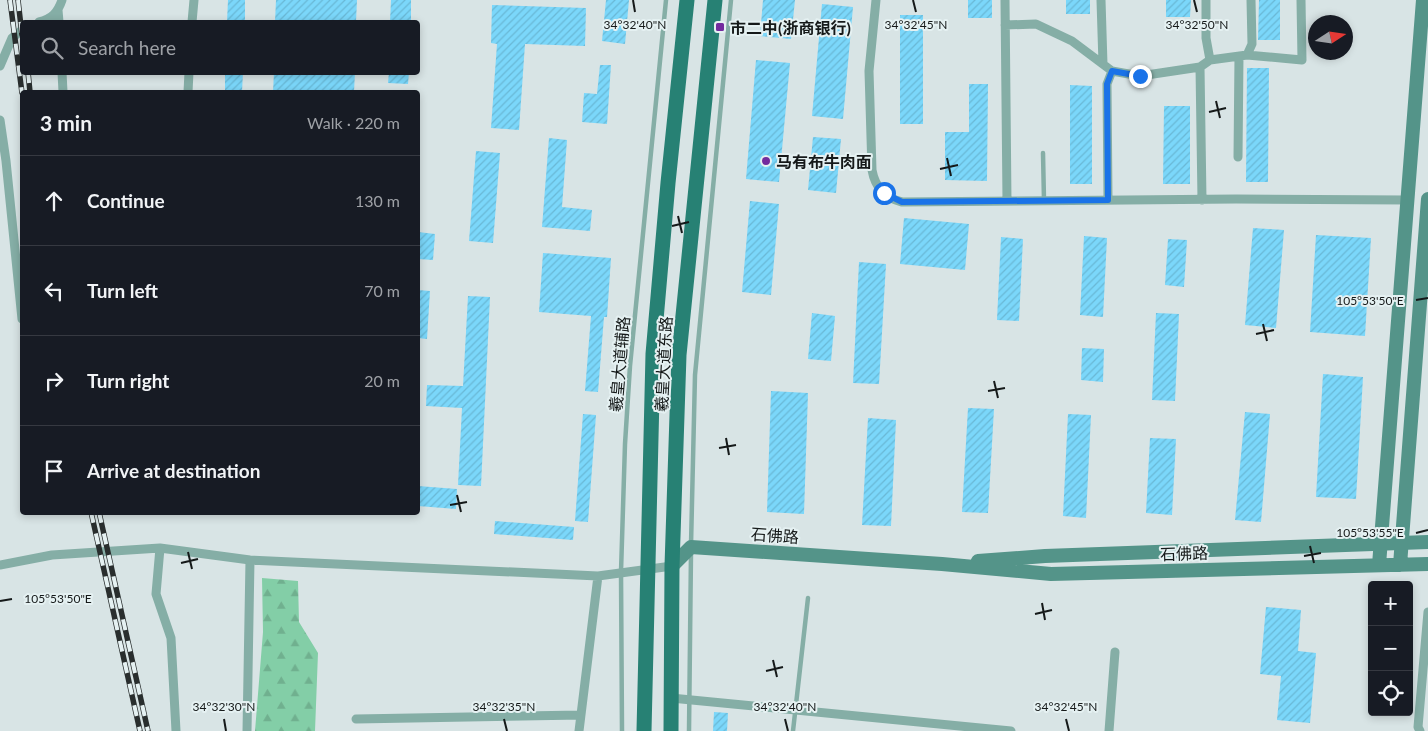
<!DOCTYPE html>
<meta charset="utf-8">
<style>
body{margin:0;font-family:Lato,"Noto Sans SC",sans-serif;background:#242831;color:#f1f3f6}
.controls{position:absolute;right:15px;bottom:15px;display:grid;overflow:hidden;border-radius:5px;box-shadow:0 2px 8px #0003}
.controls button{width:45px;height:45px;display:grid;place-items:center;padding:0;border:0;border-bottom:1px solid #363941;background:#171b24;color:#f1f3f6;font:25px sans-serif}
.compass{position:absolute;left:1308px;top:15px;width:45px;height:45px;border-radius:50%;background:#171b24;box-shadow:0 2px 8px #0003;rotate:78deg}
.stop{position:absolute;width:15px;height:15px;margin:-11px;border:4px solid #1a73e8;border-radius:50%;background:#fff}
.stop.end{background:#1a73e8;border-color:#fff;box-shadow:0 1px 5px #0008}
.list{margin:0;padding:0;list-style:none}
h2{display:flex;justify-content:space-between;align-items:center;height:65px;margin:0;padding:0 20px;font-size:21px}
h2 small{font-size:16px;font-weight:400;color:#9ea1a6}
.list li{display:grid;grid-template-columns:32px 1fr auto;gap:15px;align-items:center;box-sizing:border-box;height:90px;padding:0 20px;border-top:1px solid #363941}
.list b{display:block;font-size:19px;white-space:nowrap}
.list em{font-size:16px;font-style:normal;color:#9ea1a6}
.icon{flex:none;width:28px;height:28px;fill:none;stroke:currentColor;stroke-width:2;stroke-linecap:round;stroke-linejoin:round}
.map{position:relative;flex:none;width:1428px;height:731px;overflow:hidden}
.search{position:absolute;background:#171b24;box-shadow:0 2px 8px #0003;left:20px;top:20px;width:400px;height:55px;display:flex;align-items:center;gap:12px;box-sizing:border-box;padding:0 18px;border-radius:5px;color:#9ea1a6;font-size:19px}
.panel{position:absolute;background:#171b24;box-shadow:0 2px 8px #0003;left:20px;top:90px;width:400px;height:425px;border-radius:5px}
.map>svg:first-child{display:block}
.forest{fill:url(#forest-firs)}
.building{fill:url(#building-hatch)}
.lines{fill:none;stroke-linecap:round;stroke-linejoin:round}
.lane{stroke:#85aea6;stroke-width:4.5}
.street{stroke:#85aea6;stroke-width:9}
.secondary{stroke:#549489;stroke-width:14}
.primary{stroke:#278174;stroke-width:15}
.rail-casing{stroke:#292e2e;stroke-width:5.5}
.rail{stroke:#e5f1f2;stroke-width:4;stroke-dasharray:11;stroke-linecap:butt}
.route{stroke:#1a73e8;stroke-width:6}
.ticks{fill:none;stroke:#151919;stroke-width:2}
.poi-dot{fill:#732b9e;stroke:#e5f1f2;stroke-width:2}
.labels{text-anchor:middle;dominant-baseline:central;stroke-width:4;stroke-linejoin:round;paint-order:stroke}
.poi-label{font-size:16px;font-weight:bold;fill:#151919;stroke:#e5f1f2;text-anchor:start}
.street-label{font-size:16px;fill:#151919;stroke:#e5f1f2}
.ticks-label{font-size:12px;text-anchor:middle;fill:#151919;stroke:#e5f1f2;stroke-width:4;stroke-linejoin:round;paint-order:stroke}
</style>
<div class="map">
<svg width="1428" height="731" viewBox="0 0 1428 731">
<defs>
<pattern id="forest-firs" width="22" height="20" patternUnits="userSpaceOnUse" patternTransform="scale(1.25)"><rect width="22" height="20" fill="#83cea7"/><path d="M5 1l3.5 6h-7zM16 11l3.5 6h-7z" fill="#70b08f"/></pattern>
<pattern id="building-hatch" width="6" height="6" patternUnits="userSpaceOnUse" patternTransform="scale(1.25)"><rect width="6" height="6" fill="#7bd7fa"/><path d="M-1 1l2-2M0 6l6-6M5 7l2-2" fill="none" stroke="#69b8d6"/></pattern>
</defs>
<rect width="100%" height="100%" fill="#d8e4e5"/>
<path class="forest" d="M262,578L298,581L299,622L318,653L315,731H255L263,632Z"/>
<path class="building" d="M228,0H245V22H227Z
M276,0H357L356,22H275Z
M391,0H411V22H390Z
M606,0H629L625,44L602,41Z
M763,0H795L791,39L760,36Z
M968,0H992V18H968Z
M1066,0H1090V14H1066Z
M1166,0H1191L1190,17H1166Z
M1259,0H1280V40H1258Z
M822,4L853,7L843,119L812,116Z
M492,5L586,8L585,46L525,44L519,130L491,128L497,44L491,43Z
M900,15H923V124H900Z
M756,60L790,63L779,182L746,179Z
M600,65H611L607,124L582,122L584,93L597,94Z
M1247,68H1269L1268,182H1246Z
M225,72H243L242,92H225Z
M274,72H355L354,92H273Z
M389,72H409L408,84L388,83Z
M969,84H988L987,181L945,180V132H969Z
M1070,85L1092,86V184H1070Z
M1164,106H1190V184H1163Z
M813,137L841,139L836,193L808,190Z
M549,138L567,140L562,207L592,210L590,231L542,227Z
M476,151L500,153L493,243L469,241Z
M750,201L779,204L771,295L742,292Z
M904,218L969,224L965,270L900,264Z
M1253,228L1284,230L1276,328L1245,325Z
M418,232L435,234L433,260L418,259Z
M1316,235L1371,238L1365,336L1310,332Z
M1084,236L1107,238L1103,317L1080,315Z
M1001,237L1023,239L1019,321L997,320Z
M1168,239L1187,240L1184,287L1165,285Z
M543,253L611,258L607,317H604L598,392L585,391L591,316L539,312Z
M859,262L886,264L879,384L853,383Z
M418,290L430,291L427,339L418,338Z
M468,296L490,297L481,486L458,485L462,408L426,406L427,385L463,386Z
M812,313L835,316L831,361L808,359Z
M1156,313L1179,314L1175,401L1152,400Z
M1082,348L1104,349L1103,382L1081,380Z
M1323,374L1363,377L1356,499L1316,497Z
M771,391L808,393L804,514L767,512Z
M968,408L994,409L988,513L962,512Z
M1245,412L1270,414L1261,522L1235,520Z
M583,414L596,415L588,522L575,521Z
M1068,414L1091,415L1086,518L1063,516Z
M868,418L896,420L891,526L862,525Z
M1150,438L1176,439L1172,515L1146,513Z
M418,486L457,489L456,509L418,506Z
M495,521L574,527L573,540L494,534Z
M1266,607L1301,610L1298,651L1316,653L1310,723L1277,720L1281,676L1260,674Z
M714,712L728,713L727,731H713Z"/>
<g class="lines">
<path class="lane" d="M1043,153L1044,201
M691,545L695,375L731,0
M622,731L621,572L625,444L630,366L666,0
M689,731L691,552
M793,731L808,598"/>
<path class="street" d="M876,0L869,71L872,170C875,187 885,198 902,202L1236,199L1407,200
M1005,0L1007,201
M1101,0L1103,64
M1206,0V38L1210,60
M58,10L59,22
M39,22C52,19 58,12 62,0
M192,22L194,0
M1005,25L1036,24L1072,41L1112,71L1140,76L1200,67L1210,60L1247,55L1302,60L1301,0
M1247,55L1252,44L1251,0
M0,66L12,38L22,30
M1200,67L1202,200
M62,72L63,92
M188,92L189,72
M0,120L6,161L22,319
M1238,157L1239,56
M1108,200L1107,84L1112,71
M160,548L156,594L171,638L176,731
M0,565L52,555L160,548L250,560L598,576
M671,698L1011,731
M356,719L581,715
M247,731L250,560
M579,731L598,576L672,566
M1109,731L1115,652
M1420,731L1418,727L1428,612"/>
<path class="secondary" d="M978,561L1045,556L1428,542
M1379,565L1423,0
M1400,565L1428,199
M672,566L691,547L942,564L1051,574L1428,564"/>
<path class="primary" d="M644,731L653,354L668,183L687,0
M671,731L672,566L679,355L715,0"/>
<g class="rail-casing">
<path id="rail" d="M10,0L22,93
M18,0L22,35
M28,72L30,92
M91,512L140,731
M99,512L148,731"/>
</g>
<use href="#rail" class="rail"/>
</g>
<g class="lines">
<path class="route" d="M884,193L902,202L1108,200L1107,84L1112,71L1140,76"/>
</g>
<path class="ticks" d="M633,0L635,12M913,0L916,12M1194,0L1197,12M1216,101L1220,118M1209,112L1226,108M947,158L951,176M940,169L958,165M678,216L682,233M672,226L689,222M1416,300L1428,298M1263,324L1267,341M1256,334L1274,330M994,381L998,398M988,391L1005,388M726,438L729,455M719,448L736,445M457,495L461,512M450,505L467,502M1416,533L1428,530M1310,546L1314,563M188,552L192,569M1304,556L1321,553M181,563L198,559M0,601L12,599M1042,603L1045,620M1035,614L1052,610M773,660L777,677M766,671L783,667M224,719L226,731M504,719L507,731M785,719L788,731M1066,719L1069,731"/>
<g class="poi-dot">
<rect x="715" y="22" width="10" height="10" rx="2.5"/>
<circle cx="766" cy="161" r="5"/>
</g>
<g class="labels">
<g class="poi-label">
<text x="730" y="27">市二中(浙商银行)</text>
<text x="776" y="161">马有布牛肉面</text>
</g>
<g class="street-label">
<text transform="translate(619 364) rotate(-85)">羲皇大道辅路</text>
<text transform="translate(663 364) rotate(-87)">羲皇大道东路</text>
<text transform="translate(775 535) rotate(4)">石佛路</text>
<text transform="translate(1184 553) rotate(-2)">石佛路</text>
</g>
</g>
<g class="ticks-label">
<text x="635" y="29">34°32'40"N</text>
<text x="916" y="29">34°32'45"N</text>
<text x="1197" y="29">34°32'50"N</text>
<text x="1370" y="305">105°53'50"E</text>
<text x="1370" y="537">105°53'55"E</text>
<text x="58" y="603">105°53'50"E</text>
<text x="224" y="711">34°32'30"N</text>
<text x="504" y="711">34°32'35"N</text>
<text x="785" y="711">34°32'40"N</text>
<text x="1066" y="711">34°32'45"N</text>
</g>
</svg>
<div class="controls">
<button>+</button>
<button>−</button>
<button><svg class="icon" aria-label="locate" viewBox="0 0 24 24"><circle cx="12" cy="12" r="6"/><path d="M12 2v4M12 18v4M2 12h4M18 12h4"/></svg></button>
</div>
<svg class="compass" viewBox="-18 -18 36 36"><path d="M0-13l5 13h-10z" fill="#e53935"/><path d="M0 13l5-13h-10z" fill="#9ea1a6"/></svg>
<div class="stop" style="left:884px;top:193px"></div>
<div class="stop end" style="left:1140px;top:76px"></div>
<div class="search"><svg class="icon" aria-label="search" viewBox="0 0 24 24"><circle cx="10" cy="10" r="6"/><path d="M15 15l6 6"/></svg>Search here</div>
<section class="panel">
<h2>3 min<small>Walk · 220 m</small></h2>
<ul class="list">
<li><svg class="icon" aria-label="ahead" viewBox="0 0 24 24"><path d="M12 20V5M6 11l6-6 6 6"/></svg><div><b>Continue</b></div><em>130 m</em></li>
<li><svg class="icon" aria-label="left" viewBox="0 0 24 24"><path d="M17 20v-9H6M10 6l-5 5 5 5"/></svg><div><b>Turn left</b></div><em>70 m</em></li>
<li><svg class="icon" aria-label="right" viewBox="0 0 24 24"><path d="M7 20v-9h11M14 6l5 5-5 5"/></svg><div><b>Turn right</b></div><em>20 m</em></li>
<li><svg class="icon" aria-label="arrive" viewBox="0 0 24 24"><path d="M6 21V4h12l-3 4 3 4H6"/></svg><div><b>Arrive at destination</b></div></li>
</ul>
</section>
</div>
